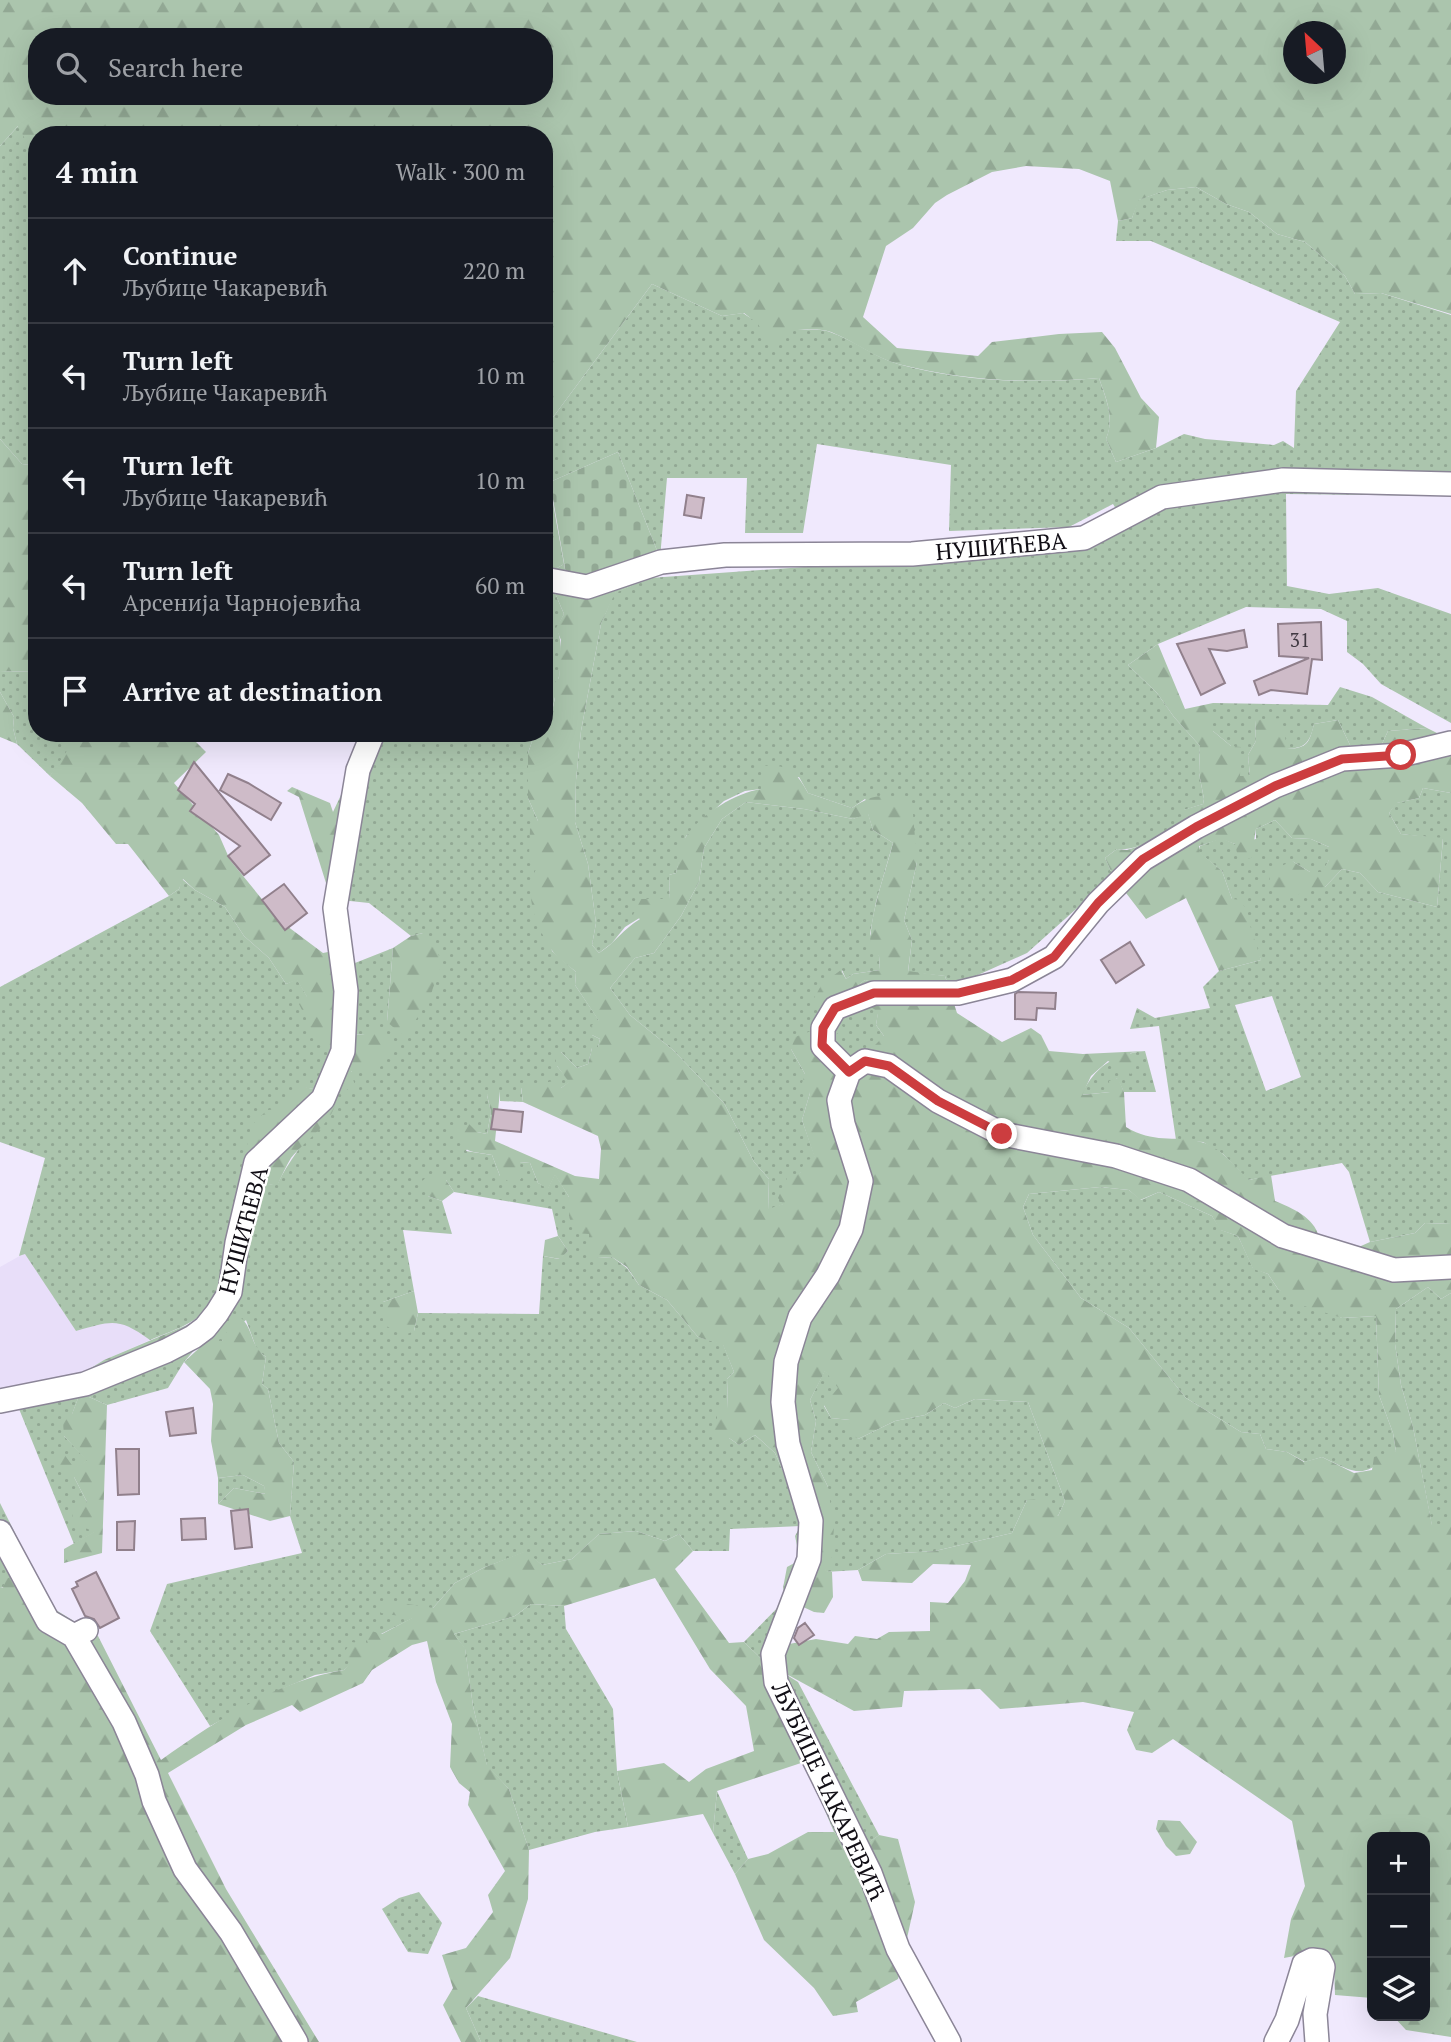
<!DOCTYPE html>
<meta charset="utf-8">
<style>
body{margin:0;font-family:"PT Serif",serif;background:#242831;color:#f1f3f6}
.controls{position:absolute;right:21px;bottom:21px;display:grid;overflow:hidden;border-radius:14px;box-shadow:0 7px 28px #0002}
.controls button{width:63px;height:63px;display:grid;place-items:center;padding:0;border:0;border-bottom:2px solid #363941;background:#171b24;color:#f1f3f6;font:35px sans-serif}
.compass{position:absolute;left:1283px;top:21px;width:63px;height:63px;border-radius:50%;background:#171b24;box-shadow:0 7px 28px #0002;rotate:334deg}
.stop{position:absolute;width:21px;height:21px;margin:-16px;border:5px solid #cc3d3f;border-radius:50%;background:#fff}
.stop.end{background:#cc3d3f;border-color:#fff;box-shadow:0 2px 7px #0008}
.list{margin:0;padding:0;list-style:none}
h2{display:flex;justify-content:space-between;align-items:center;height:91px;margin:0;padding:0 28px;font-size:30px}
h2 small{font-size:23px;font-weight:400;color:#9ea1a6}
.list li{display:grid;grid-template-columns:46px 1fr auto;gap:21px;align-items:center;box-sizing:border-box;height:105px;padding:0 28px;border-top:2px solid #363941}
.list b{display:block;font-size:26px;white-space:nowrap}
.list p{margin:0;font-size:23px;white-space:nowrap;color:#9ea1a6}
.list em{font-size:23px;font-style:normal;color:#9ea1a6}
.icon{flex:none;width:38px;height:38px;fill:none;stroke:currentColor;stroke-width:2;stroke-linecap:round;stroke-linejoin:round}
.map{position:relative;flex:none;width:1451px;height:2042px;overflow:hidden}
.search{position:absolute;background:#171b24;box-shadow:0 7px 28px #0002;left:28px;top:28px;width:525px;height:77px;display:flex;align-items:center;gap:18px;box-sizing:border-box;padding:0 24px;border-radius:28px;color:#9ea1a6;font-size:26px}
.panel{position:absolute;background:#171b24;box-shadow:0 7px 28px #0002;left:28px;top:126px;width:525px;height:616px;border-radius:28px}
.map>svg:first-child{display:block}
.built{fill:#e8def9}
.grass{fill:url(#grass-dots);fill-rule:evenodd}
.forest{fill:url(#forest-firs);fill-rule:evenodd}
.cemetery{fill:url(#cemetery-stones)}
.building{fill:#cebbc8;stroke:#91808c;stroke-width:2}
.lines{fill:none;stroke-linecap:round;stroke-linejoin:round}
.minor-casing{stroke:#8b8597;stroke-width:26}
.minor{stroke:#fff;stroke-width:23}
.route{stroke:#cc3d3f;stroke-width:9}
.labels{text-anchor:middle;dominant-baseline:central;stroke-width:5;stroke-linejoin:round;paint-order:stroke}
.number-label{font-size:19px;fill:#403942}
.street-label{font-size:23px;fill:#110e15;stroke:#fff}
</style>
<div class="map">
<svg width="1451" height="2042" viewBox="0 0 1451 2042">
<defs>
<pattern id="grass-dots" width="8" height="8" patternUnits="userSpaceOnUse" patternTransform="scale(1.75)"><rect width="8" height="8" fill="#abc5ad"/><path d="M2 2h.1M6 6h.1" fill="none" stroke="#92a894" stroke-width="1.8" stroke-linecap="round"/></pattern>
<pattern id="forest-firs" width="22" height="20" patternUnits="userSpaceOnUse" patternTransform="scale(1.75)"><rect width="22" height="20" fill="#abc5ad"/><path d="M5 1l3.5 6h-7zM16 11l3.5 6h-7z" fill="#92a894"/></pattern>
<pattern id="cemetery-stones" width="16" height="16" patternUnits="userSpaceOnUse" patternTransform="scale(1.75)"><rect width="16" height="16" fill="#abc5ad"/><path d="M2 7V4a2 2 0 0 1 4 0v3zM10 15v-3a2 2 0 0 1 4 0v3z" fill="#92a894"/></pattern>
</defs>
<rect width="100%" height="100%" fill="#f0e9fd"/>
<path class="built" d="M25,1253L76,1331L111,1321L131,1326L150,1340L104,1360L73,1379L0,1407V1267Z"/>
<path class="grass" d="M19,125L37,162V466L22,464L0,439V146Z
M1196,187L1226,204L1249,212L1277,234L1305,242L1345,276L1355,294L1381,293L1451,315V496L1286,494L1287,586L1329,594L1378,588L1451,614V723L1381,684L1363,664L1347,652V621L1321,609L1246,607L1158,644L1128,665L1157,693L1174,717L1200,746L1199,773L1204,799L1203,804L1184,810L1189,821C1167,833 1142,851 1117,849L1105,858L1113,876L1027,953L949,988L945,976L908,972L912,940L904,920L917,862L865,799L852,808L808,793L799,777L761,789L745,791L724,801L686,836L676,873L669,875L670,899L625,927L612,943L599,953L592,945L596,923L588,864L575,822L576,780L581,731L601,624L614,593L650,578L1097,546L1099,540L1125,524L1113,504L1069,527L949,531L951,465L817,444L803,533H745L747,478H667L660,558L618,452L550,482L547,447L551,420L652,284L722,316L743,313C761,326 781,329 804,330C812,330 822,329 830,332C854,340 874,357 898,364C964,382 1032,384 1099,378C1106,399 1115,418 1106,439L1116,462L1156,448L1184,434L1205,439L1274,445L1283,441L1294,448L1296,391L1340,322L1151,241H1116L1118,221L1132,218L1138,200L1167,190Z
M564,564L566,574L576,593H555L564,614L557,628C566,653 558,682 553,707H544V568L552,571Z
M0,671L37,672V733H72L74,735L71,748L50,776L17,744L13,728L14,717L0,692Z
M1340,687L1372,697L1427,728L1388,731L1381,746L1351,747L1338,720L1314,724C1310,742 1306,748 1287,749L1255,720L1256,741L1248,755L1250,776H1239L1231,746L1213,731V703L1328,705Z
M370,733H535L528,753V798L538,821L536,869L552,951L576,972L575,985L600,1022L592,1035L600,1039L598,1048H592L588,1064L577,1068L561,1052L557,1066L570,1082L561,1088H521L523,1102L500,1101V1091L487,1095L491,1112L487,1134L477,1132L466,1151L492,1155L500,1176L519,1162L530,1163L538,1183L548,1188L555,1174L569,1197V1216L589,1233L598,1258L612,1257L627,1268L639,1285L667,1300L698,1337L723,1344L734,1372L727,1379L729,1438L739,1445L755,1435L775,1453L804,1520L801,1526L730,1529L729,1551H693L679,1534L665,1541L636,1531L599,1534L572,1559L542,1565L525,1552L483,1568L455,1583L433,1608L381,1634L344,1670L315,1675L279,1690L210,1726L150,1631L167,1584L302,1553L290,1516L294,1462L279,1443L268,1389L262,1384L266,1357L257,1350L246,1320L222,1341L196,1348L184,1362L168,1388L107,1405L80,1393L64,1436L88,1461L74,1469V1477L87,1502L95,1532L74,1544L17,1404L198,1324L220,1300L239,1207L268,1185L278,1183C298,1143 333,1111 352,1070C357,1058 360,1046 365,1034L353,1035L338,1031L355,963L393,948L387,1022L423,933L411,936L369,903L331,899L333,812ZM446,1180L454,1192L552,1209L558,1236L568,1251L559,1259L543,1256L539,1314L418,1313L414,1331L383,1302L414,1291L403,1230L452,1234L442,1201L428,1196Z
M1423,788L1451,793V1224L1425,1223L1415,1233L1370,1242L1349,1172L1342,1163L1248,1180L1223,1154L1203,1142L1176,1140L1159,1026L1130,1029L1137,1008L1155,1018L1210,1008L1203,987L1219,971L1261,960L1232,899L1222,871L1198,852L1200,846L1221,838L1235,844L1256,839V829L1275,820L1292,838L1311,839L1329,847V860L1323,872H1310L1292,861L1325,887L1342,869L1360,873L1378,892L1437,907L1443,839L1401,834L1389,813L1396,803L1419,798ZM1272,996L1301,1077L1266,1091L1235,1005Z
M746,802L804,809L853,819L868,813L873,830L893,843L876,902L870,934L879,956L880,970L853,974L846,979L842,970L832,1004L865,980L883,985L876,1025L884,1036L887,1059L840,1057L791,1049L805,1074L810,1093L802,1120L816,1160L800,1173L784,1204L768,1210L769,1179L754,1162L724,1103L673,1050L630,1015L610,988L635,958L654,953L681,916L699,882L704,848L722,819Z
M182,879L195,890L225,907L244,936L269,958L286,984L297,979L338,1051L321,1084L313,1089L301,1087L244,1158L217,1292C207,1321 176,1329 150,1340C118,1317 112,1321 76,1331L25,1254L19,1256L45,1158L0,1142V987L169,896L179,889Z
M1145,1051L1156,1092H1124L1117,1078L1110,1092L1081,1095C1096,1066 1112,1055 1145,1051Z
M1100,1187L1129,1190L1141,1200L1159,1192L1212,1216L1221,1230L1238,1236L1253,1268L1268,1274L1278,1289L1342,1318L1376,1316L1379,1395L1393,1433L1396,1451C1361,1478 1361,1476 1322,1457L1305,1462L1287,1452L1266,1449L1260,1434L1241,1432L1186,1398L1129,1328L1081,1298L1033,1235L1023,1207L1029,1194Z
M1428,1287L1441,1299L1451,1293V1526H1432L1413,1427L1401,1385L1395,1344L1396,1309Z
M825,1370L839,1388L824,1406L831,1418L850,1420L858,1439L895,1421L925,1415L944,1403L955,1408L975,1399L1028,1402L1065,1501L1058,1516L1027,1500L1012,1533L935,1551L886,1554L858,1570L825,1572L828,1487L811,1452L816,1421L810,1400Z
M243,1475L264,1486L266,1494L234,1488L218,1504V1478Z
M0,1503L34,1571L30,1583L0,1588Z
M786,1599L779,1670L798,1682L879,1835L854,1854L834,1832L804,1762L768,1665L744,1642Z
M531,1604L564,1606L566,1629L613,1709L617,1771L628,1827L595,1832L529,1850L509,1789L487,1766L473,1706L465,1649L454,1634L515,1616Z
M717,1791L748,1859L735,1874L713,1833Z
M419,1892L442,1923L428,1954L408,1952L382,1909L399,1898Z
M478,1996L637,2042H481L466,2008Z"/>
<path class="forest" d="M0,0H1451V314L1381,293L1355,294L1345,276L1305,242L1277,234L1249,212L1226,204L1196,187L1167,190L1139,200L1132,218L1118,221L1110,181L1079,169L1026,166L992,172L947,195L935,203L913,228L886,246L863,317L897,348L978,356L992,342L1059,334L1102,332L1115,348L1141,398L1159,417L1156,448L1116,462L1106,439C1115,417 1106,399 1099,378C1031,384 965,381 898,364C873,357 854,341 831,332C820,328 805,330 793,330L772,350L758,324L744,313L722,316L652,284L551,420C543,469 556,516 564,564L552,571L544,568V135H37V162L18,126L0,146ZM1294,32H1336V74H1294ZM37,37H544V96H37Z
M0,439L22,464L37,466V672L0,671Z
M650,578L615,593L601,624L581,731L576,780L575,822L588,864L596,923L592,945L599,953C615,943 623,929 640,919L633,915L641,899H670L669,875L676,873C679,862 680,845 687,835C702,814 735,793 761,789L762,766C787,763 797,772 808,793L852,808C875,792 886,794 912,802L917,862L904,920L912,940L908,971L945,976L957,1013L1002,1042L1031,1028L1041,1035L1049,1051L1083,1054L1145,1051L1130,1053L1137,1064L1131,1074L1108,1061L1091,1076L1082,1095L1110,1092L1109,1081L1118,1078L1124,1092L1126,1127C1154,1144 1172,1135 1201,1142C1220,1146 1235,1167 1249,1180L1271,1175L1275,1201C1292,1208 1314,1217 1319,1237L1352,1250L1370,1242L1415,1233L1425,1223L1451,1224V1293L1441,1299L1428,1287L1396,1309L1395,1344L1401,1385L1413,1427L1432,1525L1451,1526V2037L1406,2030L1393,2016H1425V1837H1372V1998L1335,1995L1334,1965L1315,1952L1284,1958L1291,1919L1305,1886L1292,1821L1173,1739L1152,1753L1136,1750L1127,1730L1134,1712L1083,1702L1000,1709L980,1689L904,1691L902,1707L854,1711L779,1670L789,1644L816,1639L848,1644L855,1636L877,1639L889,1632L930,1631V1602L948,1603L965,1581L971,1565L933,1564L912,1583L862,1581L858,1570L886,1554L935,1551L1012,1533L1027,1500L1041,1499L1058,1516L1065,1501L1028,1402L975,1399L955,1408L944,1403L925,1415L895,1421L858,1439L847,1431L850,1420L831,1418L824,1405L838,1388L825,1371L810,1400L816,1421L811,1452L828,1487L834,1528L831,1560L825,1571L832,1572L833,1597L824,1613L814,1612L786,1599L783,1588L787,1567L800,1560L795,1536L804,1520L775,1453L755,1435L739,1445L729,1438L720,1445L713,1433L717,1423V1408H728L727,1379L734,1372L723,1345L698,1337L667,1300L639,1285L627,1267L612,1257L598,1258L589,1250V1234L574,1233L569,1216V1197L555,1175L548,1189L538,1183L530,1163L520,1162L521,1179L511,1183L500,1176L492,1155C471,1151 461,1154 455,1130L469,1124L477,1132L487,1134L491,1112L487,1095L491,1091H500L495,1141L575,1176L599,1179L601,1149L598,1136L523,1102L521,1087L554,1081L561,1088L569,1082L557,1066L554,1053L561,1052L577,1068L588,1064L592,1048L598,1047L600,1039L592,1035L591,1026L599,1021L575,985L576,972C568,965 557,958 551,949C536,926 523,894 536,869L529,859L530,829L538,821L528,798V753L535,733H544V707H553L555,698L551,687L559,678L561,640L556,628L564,614L555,593H576ZM746,802L804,809L853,819L868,814L873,830L893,843C884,878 870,912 870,949L879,956L880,970L853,974L846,979L841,970L822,984L809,1007L820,1011L829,1038L844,1030L833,1004L865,980L882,985L867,1004L878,1012L876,1025L884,1036L874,1046L887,1059L848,1053L840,1057L811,1031L795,1037L791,1049L805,1074L801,1086L810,1093L802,1120L815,1159L805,1160L800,1173L788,1176L778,1198L783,1204L768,1209L769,1179L754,1162L724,1103L673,1050L630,1015L610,988L635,958L654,953L681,916L699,882L704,848L722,819ZM1100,1187L1129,1190L1140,1200L1159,1192L1212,1216L1220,1230L1238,1236L1253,1269L1268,1274L1278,1289L1304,1306L1342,1318L1376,1316L1379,1395L1393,1433L1396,1451L1374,1457L1372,1470L1354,1473L1322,1457L1304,1462L1287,1452L1266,1449L1260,1434L1241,1432L1186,1398L1129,1328L1081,1298L1033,1235L1023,1207L1029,1194Z
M1158,644L1185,709L1213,703V731L1231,746L1241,747L1240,776H1250L1248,755L1256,741L1255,720L1282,718L1287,749C1308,748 1309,743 1314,724L1338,720L1351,747L1381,746L1388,731L1427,728L1451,740V793L1423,788L1419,798L1397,803L1389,813L1401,834L1443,838L1437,907L1378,892L1360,873L1342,869L1325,887L1281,899L1273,894L1269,876L1273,870L1292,861L1310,872H1322L1329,860V847L1311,839L1292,838L1275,820L1256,829L1251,859L1238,857L1235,844L1221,839L1199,846V852L1222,871L1232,899L1242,900L1261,960L1219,971L1186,898L1146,919L1113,876L1105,858L1117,849L1127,850L1152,842L1172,825L1188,821L1183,810L1203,804L1204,799L1199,773L1200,746L1174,717L1157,693L1128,665Z
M0,692L14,717L13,728L17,744L0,737Z
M72,733H187L206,752L174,783L219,835L230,860L279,920L323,953L333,951L353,1035L365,1034L374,1020L392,1045L384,1065L367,1072L351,1071L355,1086L336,1095C338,1120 305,1140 291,1158C286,1166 282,1175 278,1184L268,1185V1207L239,1208L220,1300L198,1324L93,1374L73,1379L104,1360L194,1322L214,1300L217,1292L251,1126L267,1110L281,1109L301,1086L313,1089L321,1084L338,1052L315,1036L299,1004L307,997L297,980L286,984L269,958L244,936L225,907L195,890L183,879L179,889L169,896L128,844H116L82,803L50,776C58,762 70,751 73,735Z
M292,787L330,803L333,812L355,823L331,899L299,797L287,791Z
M423,933L431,937L442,963L429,999L405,1037L387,1022L393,948L411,936Z
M430,1174L446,1180L454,1192L442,1201L428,1196L420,1183Z
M558,1236L568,1251L560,1259L543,1256L545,1240Z
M414,1291L418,1313L414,1331L403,1336L383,1324V1302Z
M236,1314C255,1326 248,1344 266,1357L262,1384L268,1389L279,1443L294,1462L290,1516L270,1521L218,1504L234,1488L265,1494L264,1486L243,1475L218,1478L211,1441L213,1404L210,1389L184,1362L208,1340L222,1341Z
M80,1393L107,1405L102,1553L64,1563V1549L94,1532L73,1522L72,1511L87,1502L74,1477L49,1459L58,1453L64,1454L74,1468L87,1461L64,1436L63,1422L72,1414Z
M636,1531L665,1541L679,1534L693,1551L675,1569L729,1643L744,1642L768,1665L804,1762L717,1791L713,1833L703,1814L628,1827L617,1771L664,1763L689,1782L706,1769L754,1751L746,1706L710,1669L655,1578L564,1606L531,1604L515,1616L454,1634L465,1648L473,1706L487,1765L509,1789L529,1850L528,1899L510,1958L466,2008L481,2042H461L443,2005L453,1988L442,1955L466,1948L493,1912L488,1895L505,1871L468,1805L470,1792L459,1783L450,1767L452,1724L436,1682L427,1641L412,1645L372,1670L363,1683L300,1712L292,1705L246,1725L168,1773L226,1889L319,2042H0V1588H3L6,1578H17L30,1583L56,1610L98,1636L161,1760C215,1721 277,1681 344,1670L350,1663L343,1654L351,1642L368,1644L364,1629L382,1634L412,1618L381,1613L383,1600L433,1608L455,1583L483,1568L526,1551L542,1565L572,1559L599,1534Z
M1158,1820L1180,1821L1197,1842L1190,1854L1176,1856L1166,1846L1156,1829Z
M808,1832H834L854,1853L879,1835L898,1839L915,1902L898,1979L856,2002L858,2012L833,2016L814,1988L764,1940L735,1874L748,1859L768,1854Z"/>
<path class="cemetery" d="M618,452L660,558L589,583L566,574L550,482Z"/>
<path class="building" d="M687,495L704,498L701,518L684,515Z
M1321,622L1322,660L1312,659L1307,694L1271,690L1259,695L1254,681L1309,658L1279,656L1278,624Z
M1244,630L1247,647L1227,651L1209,649L1225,683L1201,695L1177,644Z
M194,762L270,855L244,875L228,856L240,846L190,811L195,804L178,790Z
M228,774L248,783L281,803L271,820L220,790Z
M284,884L307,913L285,930L262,900Z
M1130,942L1144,965L1116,983L1101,960Z
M1018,992L1056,993L1055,1009L1037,1008L1036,1020L1015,1019V994Z
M494,1109L523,1112L521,1132L491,1129Z
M193,1408L196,1433L170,1436L166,1412Z
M116,1449H139V1494L118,1495Z
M248,1509L252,1547L235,1549L231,1511Z
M205,1518L206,1539L182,1540L181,1519Z
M135,1521L134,1550H117V1522Z
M96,1572L119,1618L100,1628L94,1619L85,1616L72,1589L78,1586L76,1582Z
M805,1623L814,1635L799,1645L794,1638L798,1628Z"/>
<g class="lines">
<g class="minor-casing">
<path id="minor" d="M544,579L587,587L661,562L725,555L912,554L1084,538L1162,497L1283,480L1451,484
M849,1072L839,1100L843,1124L861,1181L851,1229L828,1275L800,1317L786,1362L783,1402L788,1444L811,1521L809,1559L773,1654L776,1682L870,1873L898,1949L949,2042
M849,1072L823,1046V1028L835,1008L874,993H958L1012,980L1054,957L1098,903L1143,859L1196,827L1275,786L1342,759L1401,755L1451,743
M849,1072L865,1061L889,1066L938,1101L1002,1134L1116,1156L1189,1180L1283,1236L1394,1270L1451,1267
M0,1401L85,1384L166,1351L193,1337L205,1328L217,1313L230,1292L237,1243L256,1162L323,1099L343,1051L346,991L335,908L358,770L373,733
M0,1532L48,1621L74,1636L86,1630
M74,1636L124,1722L147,1775L154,1801L185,1869L231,1932L296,2042
M1276,2042L1287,2020L1304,1964L1312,1960L1320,1961L1323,1967L1315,2014L1317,2042"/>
</g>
<use href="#minor" class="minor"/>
</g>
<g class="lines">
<path class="route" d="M1002,1134L938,1101L889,1066L865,1061L849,1072L822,1045L823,1028L835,1008L874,993H958L1012,980L1054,957L1098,903L1143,859L1196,827L1275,786L1342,759L1401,755"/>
</g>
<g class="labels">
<g class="number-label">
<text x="1300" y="639">31</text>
</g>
<g class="street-label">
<text transform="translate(1001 546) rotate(-5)">НУШИЋЕВА</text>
<text transform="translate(243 1230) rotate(-75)">НУШИЋЕВА</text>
<text transform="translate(829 1791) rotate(65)">ЉУБИЦЕ ЧАКАРЕВИЋ</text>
</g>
</g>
</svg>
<div class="controls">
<button>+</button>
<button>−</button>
<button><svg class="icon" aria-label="layers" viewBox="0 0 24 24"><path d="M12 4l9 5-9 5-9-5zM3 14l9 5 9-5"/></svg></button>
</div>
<svg class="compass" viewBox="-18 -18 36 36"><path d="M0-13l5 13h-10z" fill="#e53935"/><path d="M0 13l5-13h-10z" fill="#9ea1a6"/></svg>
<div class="stop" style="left:1401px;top:755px"></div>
<div class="stop end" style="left:1002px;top:1134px"></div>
<div class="search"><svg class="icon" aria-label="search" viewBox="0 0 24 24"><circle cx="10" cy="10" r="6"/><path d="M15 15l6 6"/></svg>Search here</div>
<section class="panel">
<h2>4 min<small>Walk · 300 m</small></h2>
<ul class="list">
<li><svg class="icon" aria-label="ahead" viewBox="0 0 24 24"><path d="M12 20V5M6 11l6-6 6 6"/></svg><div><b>Continue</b><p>Љубице Чакаревић</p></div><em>220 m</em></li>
<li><svg class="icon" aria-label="left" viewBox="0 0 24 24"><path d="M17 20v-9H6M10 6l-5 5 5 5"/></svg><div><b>Turn left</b><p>Љубице Чакаревић</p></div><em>10 m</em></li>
<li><svg class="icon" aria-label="left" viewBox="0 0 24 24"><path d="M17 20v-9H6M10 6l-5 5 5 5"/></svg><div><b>Turn left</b><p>Љубице Чакаревић</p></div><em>10 m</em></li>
<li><svg class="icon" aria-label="left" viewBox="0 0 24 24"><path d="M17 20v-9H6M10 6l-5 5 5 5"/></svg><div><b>Turn left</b><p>Арсенија Чарнојевића</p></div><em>60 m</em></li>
<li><svg class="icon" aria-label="arrive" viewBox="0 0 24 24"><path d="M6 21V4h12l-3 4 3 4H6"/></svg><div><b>Arrive at destination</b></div></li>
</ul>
</section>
</div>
